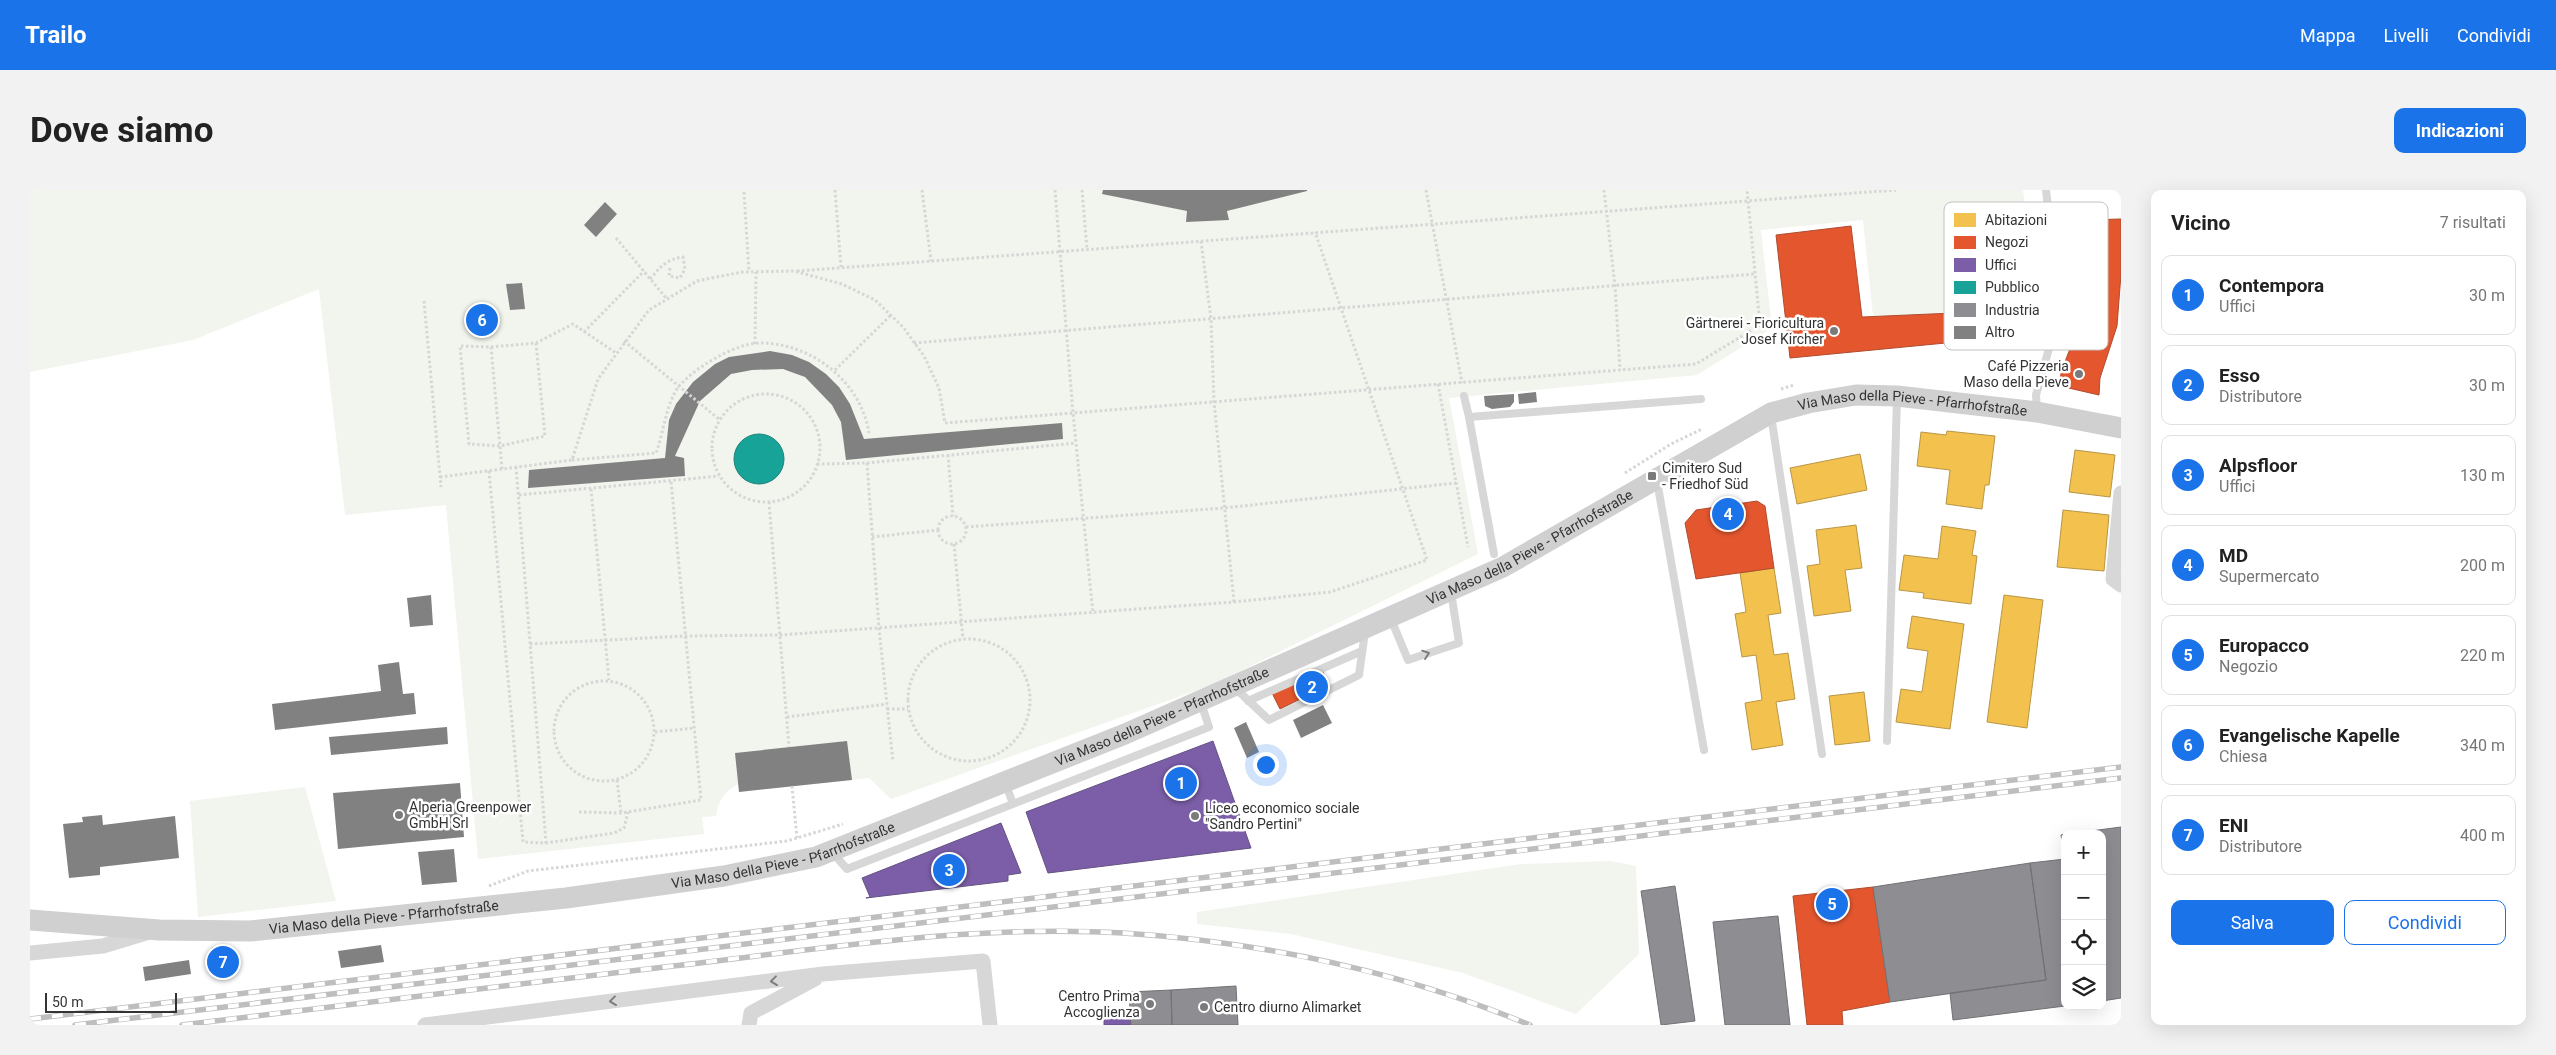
<!DOCTYPE html>
<html lang="it">
<meta charset="utf-8">
<style>
body{margin:0;font-family:Roboto,sans-serif;background:#f2f2f2;color:#222}
.controls{position:absolute;right:15px;bottom:15px;display:grid;overflow:hidden;border-radius:10px;box-shadow:0 5px 20px #0002}
.controls button{width:45px;height:45px;display:grid;place-items:center;padding:0;border:0;border-bottom:1px solid #e0e0e0;background:#fff;color:#222;font:25px sans-serif}
.scale{position:absolute;left:15px;bottom:12px;width:132px;box-sizing:border-box;padding-left:5px;border:2px solid #333;border-top:0;font-size:14px;line-height:18px;white-space:nowrap;color:#333;-webkit-text-stroke:4px #fff;paint-order:stroke}
.you{position:absolute;left:1235px;top:574px;width:18px;height:18px;margin:-12px;border:4px solid #fff;border-radius:50%;background:#1a73e8;box-shadow:0 0 0 8px #1a73e833}
.badge{display:grid;place-items:center;width:32px;height:32px;border-radius:50%;background:#1a73e8;color:#fff;font-size:16px;font-weight:700}
.pin{position:absolute;translate:-50% -50%;border:2px solid #fff;box-shadow:0 1px 5px #0006}
.list{margin:0;padding:0;list-style:none}
h2{display:flex;justify-content:space-between;align-items:center;height:65px;margin:0;padding:0 20px;font-size:21px}
h2 small{font-size:16px;font-weight:400;color:#767676}
.list li{display:grid;grid-template-columns:32px 1fr auto;gap:15px;align-items:center;box-sizing:border-box;height:80px;margin:0 10px 10px;padding:0 10px;border:1px solid #e0e0e0;border-radius:10px}
.list b{display:block;font-size:19px;white-space:nowrap}
.list p{margin:0;font-size:16px;white-space:nowrap;color:#767676}
.list em{font-size:16px;font-style:normal;color:#767676}
.actions{display:flex;gap:10px;padding:15px 20px}
.actions a{flex:1;padding:11px 0;border:1px solid #1a73e8;border-radius:10px;text-align:center;font-size:18px;color:#1a73e8}
.actions .main{background:#1a73e8;color:#fff}
.icon{flex:none;width:28px;height:28px;fill:none;stroke:currentColor;stroke-width:2;stroke-linecap:round;stroke-linejoin:round}
.map{position:relative;flex:none;width:2091px;height:835px;overflow:hidden;border-radius:10px}
header{display:flex;align-items:center;gap:30px;box-sizing:border-box;height:70px;padding:0 25px;background:#1a73e8;color:#fff}
header strong{font-size:24px}
nav{display:flex;gap:28px;margin-inline-start:auto;font-size:18px}
.intro{display:flex;align-items:center;justify-content:space-between;box-sizing:border-box;height:120px;padding:0 30px}
h1{margin:0;font-size:35px}
.button{padding:12px 22px;border-radius:10px;background:#1a73e8;color:#fff;font-size:18px;font-weight:700}
main{display:flex;gap:30px;padding:0 30px}
aside{flex:1;background:#fff;border-radius:10px;box-shadow:0 5px 20px #0002}
.map>svg:first-child{display:block}
.green{fill:#f1f5ed}
.homes{fill:#f2c14e;stroke:#b99646}
.shops{fill:#e4572e;stroke:#af4c30}
.offices{fill:#7b5ea7;stroke:#655184}
.public{fill:#17a398;stroke:#1f817a}
.industry{fill:#8d8d92;stroke:#727276}
.building{fill:#818181}
.lines{fill:none;stroke-linecap:round;stroke-linejoin:round}
.path{stroke:#d6d6d6;stroke-width:3;stroke-dasharray:2.5 2.5;stroke-linecap:butt}
.lane{stroke:#d7d7d7;stroke-width:8}
.street{stroke:#d7d7d7;stroke-width:15}
.secondary{stroke:#d0d0d0;stroke-width:21}
.rail-casing{stroke:#bebebe;stroke-width:5.5}
.rail{stroke:#fff;stroke-width:4;stroke-dasharray:11;stroke-linecap:butt}
.oneway{stroke:#7d7d7d}
.poi-dot{fill:#7a7a7a;stroke:#fff;stroke-width:2}
.labels{text-anchor:middle;dominant-baseline:central;stroke-width:5;stroke-linejoin:round;paint-order:stroke}
.poi-label{font-size:14px;fill:#333;stroke:#fff;text-anchor:start}
.street-label{font-size:14px;fill:#333;stroke:#fff}
.key{fill:#fff;stroke:#c2c2c2;stroke-width:1}
.key-label{font-size:14px;fill:#333}
</style>
<header>
<strong>Trailo</strong>
<nav><a>Mappa</a><a>Livelli</a><a>Condividi</a></nav>
</header>
<div class="intro"><h1>Dove siamo</h1><a class="button">Indicazioni</a></div>
<main>
<div class="map">
<svg width="2091" height="835" viewBox="0 0 2091 835">
<rect width="100%" height="100%" fill="#fff"/>
<path class="green" d="M0,0H1993L2006,120L1843,126L1833,30L1731,40L1742,138L1667,185L1419,208L1448,364L1182,495L861,609L839,588L709,602L708,594C694,603 689,609 686,626L672,627L674,644L448,669L416,315L315,325L289,99L163,150L0,182Z
M275,597L306,711L168,727L160,611Z
M1581,671L1606,676L1609,764L1546,824L1433,783L1261,744L1167,734V722L1491,674Z"/>
<path class="homes" d="M1917,241L1965,246L1959,295H1955L1952,319L1916,314L1920,280L1887,276L1891,242L1916,245Z
M2045,260L2085,265L2080,307L2039,302Z
M1830,264L1837,300L1767,314L1760,278Z
M2033,320L2079,325L2074,381L2027,377Z
M1826,335L1832,378L1815,380L1821,421L1784,426L1777,376L1790,374L1786,340Z
M1912,336L1946,341L1942,365L1947,366L1941,414L1893,408L1894,403L1869,400L1874,365L1908,369Z
M1744,378L1751,423L1738,425L1744,465L1758,463L1765,509L1746,512L1753,555L1722,560L1715,513L1732,510L1726,465L1712,467L1705,424L1716,422L1710,383Z
M1974,405L2013,410L1997,538L1957,532Z
M1882,426L1934,434L1920,539L1866,532L1871,499L1892,502L1898,461L1877,458Z
M1834,502L1840,551L1805,555L1799,506Z"/>
<path class="shops" d="M2091,29V84L2087,136L2070,188L2069,205L2030,196L2031,182L2050,133L2052,30Z
M1821,36L1832,127L1924,123L1926,152L1760,168L1746,45Z
M1727,311L1735,316L1744,378L1666,389L1655,333L1666,320Z
M1290,476L1299,495L1250,519L1241,501Z
M1843,697L1860,812L1812,821L1813,835H1777L1763,706Z
M198,757L199,774L183,776L182,758Z"/>
<path class="offices" d="M1183,551L1221,658L1018,683L996,622Z
M971,633L991,683L978,685V691L836,708L840,707L832,688Z
M1100,825L1101,835H1074V827Z"/>
<path class="public" d="M460,117L461,143H444L442,118Z
M704 269a25 25 0 1 1 50 0a25 25 0 1 1-50 0Z"/>
<path class="industry" d="M2091,637V808L2072,811V644H2038Z
M2035,644V816L1923,830L1920,803L2016,790L2000,673L2035,669L2031,645Z
M2000,673L2016,790L1860,812L1843,697Z
M1645,696L1665,831L1631,835L1611,701Z
M1748,726L1760,835H1695L1683,732Z
M1206,796L1208,835H1142L1141,800Z
M1141,800L1142,835H1101L1099,802Z"/>
<path class="building" d="M1073,0H1277V1L1197,21L1199,30L1156,32L1157,21L1072,4Z
M575,12L587,24L566,47L554,35Z
M492,93L495,119L480,120L476,94Z
M740,161L762,165L779,172L796,184L809,197L820,214L834,249L1032,233L1033,249L816,270L811,232L802,215L775,187L753,179L722,180L701,184L670,211L645,266L654,268L655,286L498,298L499,280L635,268L639,230L646,214L663,192L685,174L699,167Z
M1506,202L1507,212L1489,214L1488,204Z
M1484,204V212L1480,217L1462,219L1455,216L1454,206Z
M401,405L403,435L380,437L377,408Z
M369,472L373,504L384,503L386,524L245,540L242,514L351,501L348,475Z
M1293,515L1302,533L1271,548L1263,530Z
M1216,532L1229,562L1217,568L1204,538Z
M417,537L418,554L301,565L299,547Z
M817,551L822,590L709,602L705,563Z
M430,593L434,647L308,659L303,603Z
M72,625L73,635L145,626L149,668L70,677V685L39,688L33,634L53,632L52,627Z
M424,659L427,692L392,695L388,662Z
M351,755L354,772L311,778L308,761Z
M159,770L161,784L115,791L113,777Z"/>
<g class="lines">
<path class="path" d="M805,0L811,77
M892,0L901,71
M1025,0L1043,223L1063,424
M1052,0L1057,59
M1396,0L1432,193
M1574,0L1585,96L1590,180
M714,2L719,82
M586,48L637,109
M1171,51L1181,129L1184,212L1204,412
M767,81L1866,0
M620,89C630,77 637,69 653,67L655,79L650,88L639,86L640,78
M394,111L411,297
M554,142L614,81
M594,151L690,230
M506,153L515,246L470,256L439,254L430,156L461,157L506,153L543,134L586,163
M884,153L1725,84
M725,154L726,82
M461,157L472,279
M805,180L861,125
M1408,194L1438,357
M1751,199L1764,195
M682 258a54 54 0 1 1 108 0a54 54 0 1 1-108 0Z
M918,265L923,326
M542,270L626,263C634,242 636,212 650,195C666,177 706,153 730,153C782,153 831,192 839,243
M837,273L849,438L863,572
M787,274L837,273L1046,253
M486,277L516,653
M459,281L493,652L516,653L584,643L594,638L598,622
M1595,283L1641,254L1672,239
M410,287L542,270L568,189L619,120L667,91L712,82L764,81L812,94L845,110L873,137L894,166L909,198L915,233L1666,174L1730,135L1717,0
M561,299L579,490
M489,305L689,286
M739,312L759,557
M908 340a14 14 0 1 1 28 0a14 14 0 1 1-28 0Z
M936,337L1194,318L1426,293
M842,347L908,340
M924,354L933,449
M878 510a61 61 0 1 1 122 0a61 61 0 1 1-122 0Z
M500,454L656,446L750,445L1204,412L1300,402L1397,370L1285,42
M524 541a50 50 0 1 1 100 0a50 50 0 1 1-100 0Z
M857,519H878
M757,527L857,514
M625,542L665,538
M587,590L591,623
M762,596L767,648
M549,622L591,623L671,610L641,291
M459,696L498,681L757,651L813,634"/>
<path class="lane" d="M1434,206L1439,227
M2007,220L2006,205L2030,119L2016,0
M1741,225L1792,564
M1627,291L1674,560
M1464,364L1439,227L1671,209
M1361,429L1378,470L1429,453L1421,402
M1204,497L1239,530L1329,485L1335,442
M1218,511L1332,461
M1857,551L1867,208
M975,592L983,614
M802,662L817,679L1179,537L1171,513"/>
<path class="street" d="M2091,303L2083,389L2091,395
M0,763L73,756L116,743
M395,835L793,784L953,771L960,835
M719,835L721,823L785,789"/>
<path class="secondary" id="s1" d="M0,730L129,740L220,741L536,708L694,686L786,667L1095,544L1473,377L1741,223L1778,213L1826,205L1867,206L2007,222L2091,238"/>
<g class="rail-casing">
<path id="rail" d="M0,829L2091,577
M45,835L2091,588
M152,835C316,815 479,795 643,776C792,759 943,734 1093,743C1232,752 1372,782 1500,835"/>
</g>
<use href="#rail" class="rail"/>
</g>
<defs><path id="oneway-chevron" d="M-2-3.5L2.5 0L-2 3.5" fill="none" stroke-width="1.6" stroke-linecap="round" stroke-linejoin="round" transform="scale(1.25)"/></defs>
<g class="oneway">
<use href="#oneway-chevron" transform="translate(1396 464) rotate(-19)"/>
<use href="#oneway-chevron" transform="translate(744 791) rotate(173)"/>
<use href="#oneway-chevron" transform="translate(583 811) rotate(173)"/>
</g>
<g class="poi-dot">
<circle cx="1804" cy="141" r="5"/>
<circle cx="2049" cy="184" r="5"/>
<rect x="1617" y="281" width="10" height="10" rx="2.5"/>
<circle cx="369" cy="625" r="5"/>
<circle cx="1165" cy="626" r="5"/>
<circle cx="1120" cy="814" r="5"/>
<circle cx="1174" cy="817" r="5"/>
</g>
<g class="labels">
<g class="poi-label">
<text x="1794" y="133" text-anchor="end">Gärtnerei - Fioricultura<tspan x="1794" dy="16">Josef Kircher</tspan></text>
<text x="2039" y="176" text-anchor="end">Café Pizzeria<tspan x="2039" dy="16">Maso della Pieve</tspan></text>
<text x="1632" y="278">Cimitero Sud<tspan x="1632" dy="16">- Friedhof Süd</tspan></text>
<text x="379" y="617">Alperia Greenpower<tspan x="379" dy="16">GmbH Srl</tspan></text>
<text x="1175" y="618">Liceo economico sociale<tspan x="1175" dy="16">"Sandro Pertini"</tspan></text>
<text x="1110" y="806" text-anchor="end">Centro Prima<tspan x="1110" dy="16">Accoglienza</tspan></text>
<text x="1184" y="817">Centro diurno Alimarket</text>
</g>
<g class="street-label">
<text stroke="none"><textPath href="#s1" startOffset="1990">Via Maso della Pieve - Pfarrhofstraße</textPath></text>
<text stroke="none"><textPath href="#s1" startOffset="1570">Via Maso della Pieve - Pfarrhofstraße</textPath></text>
<text stroke="none"><textPath href="#s1" startOffset="1165">Via Maso della Pieve - Pfarrhofstraße</textPath></text>
<text stroke="none"><textPath href="#s1" startOffset="760">Via Maso della Pieve - Pfarrhofstraße</textPath></text>
<text stroke="none"><textPath href="#s1" startOffset="355">Via Maso della Pieve - Pfarrhofstraße</textPath></text>
</g>
</g>
<rect x="1914" y="12" width="164" height="148" rx="8" class="key"/>
<rect x="1924" y="23" width="22" height="14" fill="#f2c14e"/>
<rect x="1924" y="46" width="22" height="13" fill="#e4572e"/>
<rect x="1924" y="68" width="22" height="14" fill="#7b5ea7"/>
<rect x="1924" y="91" width="22" height="13" fill="#17a398"/>
<rect x="1924" y="113" width="22" height="14" fill="#8d8d92"/>
<rect x="1924" y="136" width="22" height="13" fill="#818181"/>
<g class="key-label">
<text x="1955" y="35">Abitazioni</text>
<text x="1955" y="57">Negozi</text>
<text x="1955" y="80">Uffici</text>
<text x="1955" y="102">Pubblico</text>
<text x="1955" y="125">Industria</text>
<text x="1955" y="147">Altro</text>
</g>
</svg>
<div class="controls">
<button>+</button>
<button>−</button>
<button><svg class="icon" aria-label="locate" viewBox="0 0 24 24"><circle cx="12" cy="12" r="6"/><path d="M12 2v4M12 18v4M2 12h4M18 12h4"/></svg></button>
<button><svg class="icon" aria-label="layers" viewBox="0 0 24 24"><path d="M12 4l9 5-9 5-9-5zM3 14l9 5 9-5"/></svg></button>
</div>
<div class="scale">50 m</div>
<div class="you"></div>
<div class="pin badge" style="left:1151px;top:593px">1</div>
<div class="pin badge" style="left:1282px;top:497px">2</div>
<div class="pin badge" style="left:919px;top:680px">3</div>
<div class="pin badge" style="left:1698px;top:324px">4</div>
<div class="pin badge" style="left:1802px;top:714px">5</div>
<div class="pin badge" style="left:452px;top:130px">6</div>
<div class="pin badge" style="left:193px;top:772px">7</div>
</div>
<aside>
<h2>Vicino<small>7 risultati</small></h2>
<ul class="list">
<li><span class="badge">1</span><div><b>Contempora</b><p>Uffici</p></div><em>30 m</em></li>
<li><span class="badge">2</span><div><b>Esso</b><p>Distributore</p></div><em>30 m</em></li>
<li><span class="badge">3</span><div><b>Alpsfloor</b><p>Uffici</p></div><em>130 m</em></li>
<li><span class="badge">4</span><div><b>MD</b><p>Supermercato</p></div><em>200 m</em></li>
<li><span class="badge">5</span><div><b>Europacco</b><p>Negozio</p></div><em>220 m</em></li>
<li><span class="badge">6</span><div><b>Evangelische Kapelle</b><p>Chiesa</p></div><em>340 m</em></li>
<li><span class="badge">7</span><div><b>ENI</b><p>Distributore</p></div><em>400 m</em></li>
</ul>
<div class="actions"><a class="main">Salva</a><a>Condividi</a></div>
</aside>
</main>
